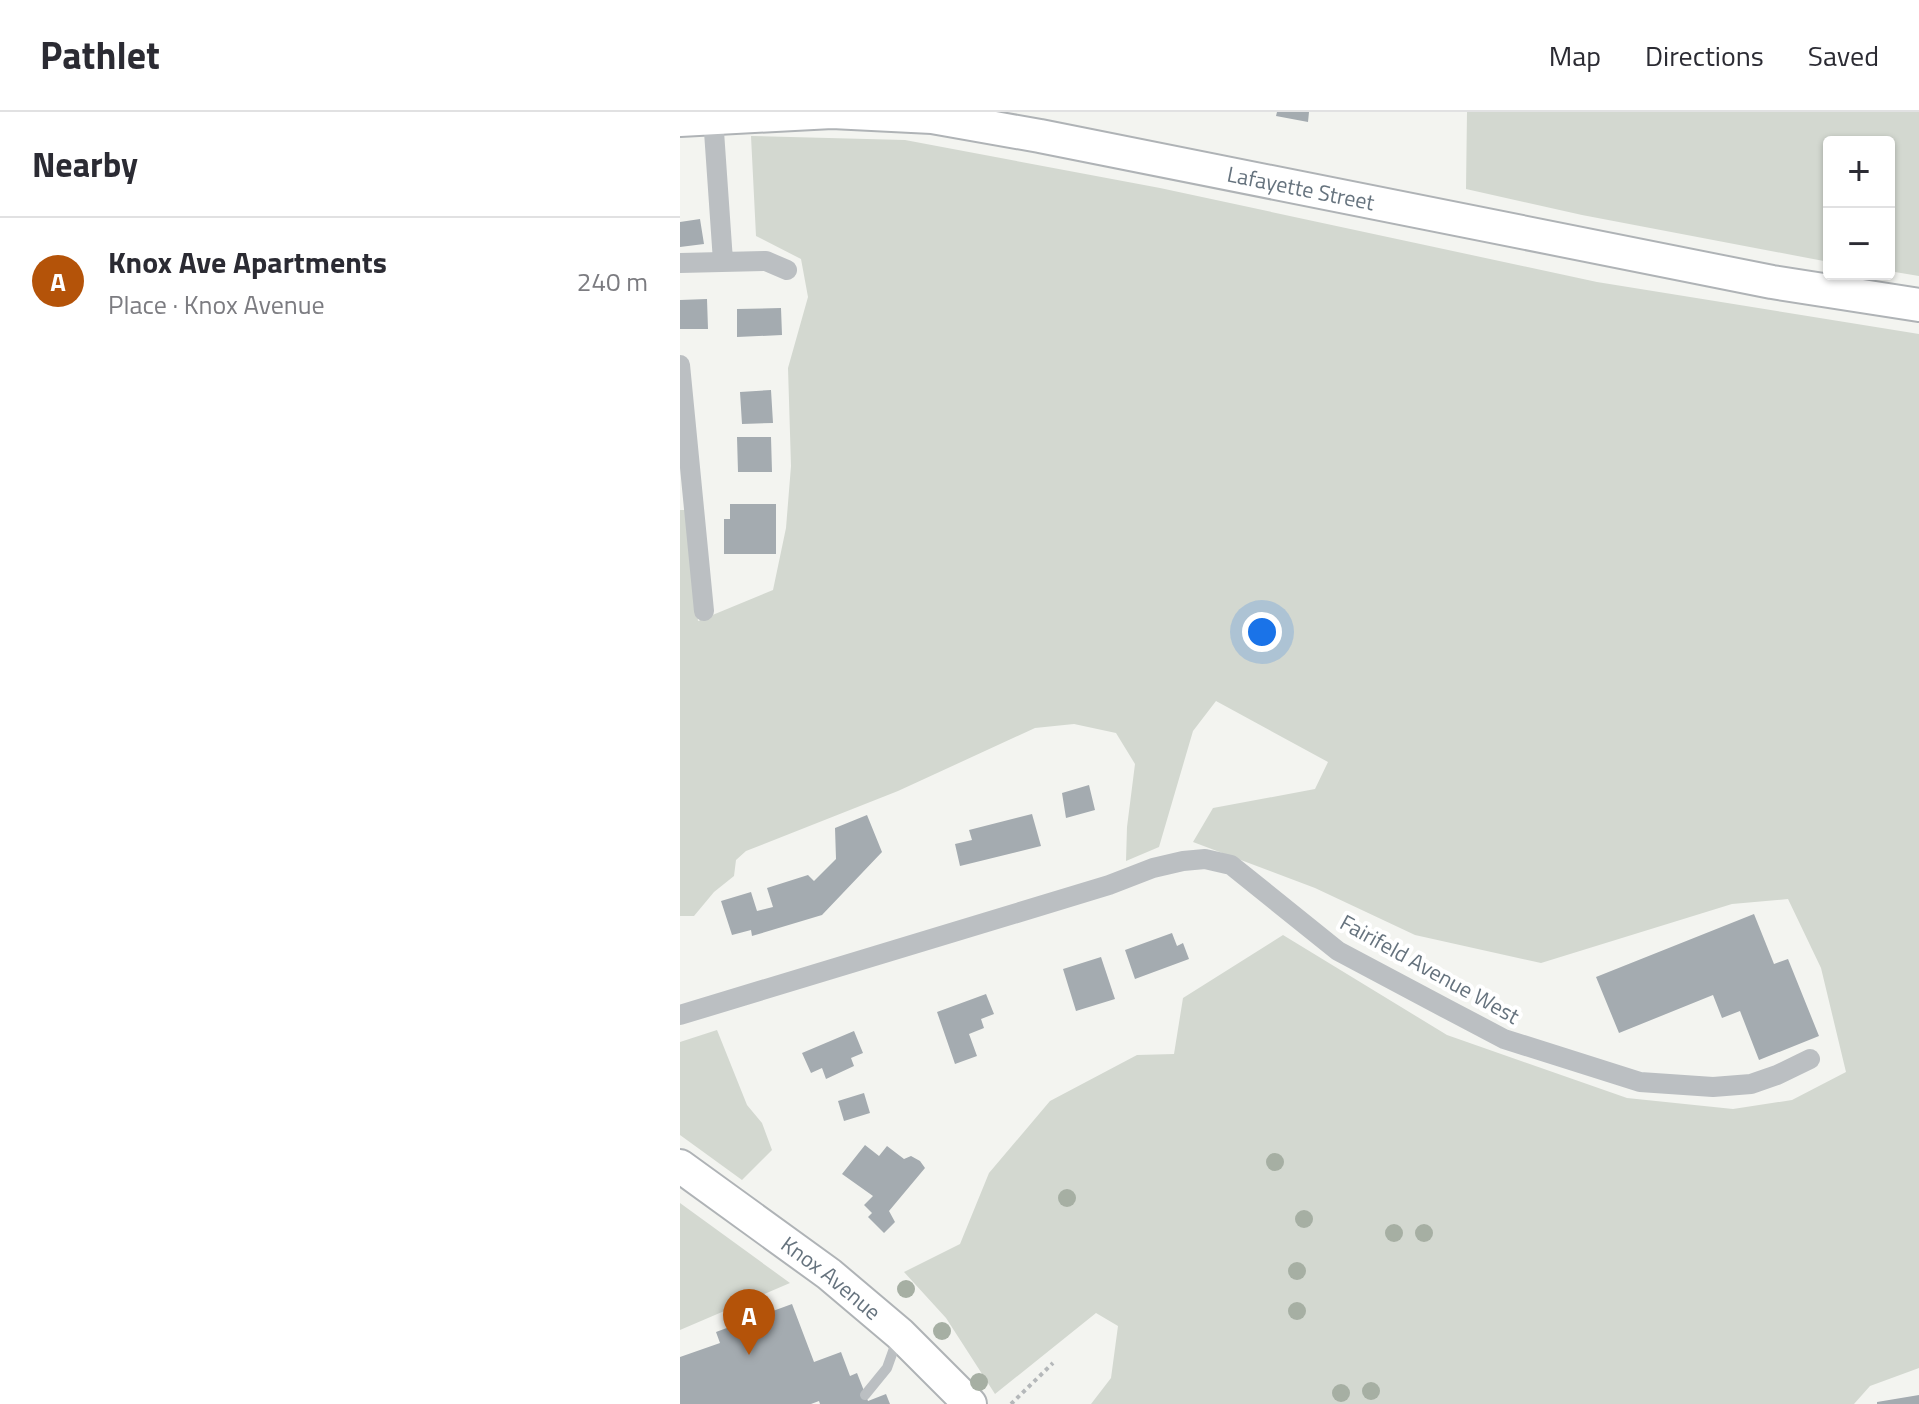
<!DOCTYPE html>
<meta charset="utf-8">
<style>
body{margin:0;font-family:"Titillium Web",sans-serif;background:#f7f7f7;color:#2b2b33}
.controls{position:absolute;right:24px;top:24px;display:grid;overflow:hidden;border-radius:8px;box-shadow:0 2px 6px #0004}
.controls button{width:72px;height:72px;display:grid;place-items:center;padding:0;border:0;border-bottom:2px solid #e1e1e2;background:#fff;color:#2b2b33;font:40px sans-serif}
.you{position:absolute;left:582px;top:520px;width:28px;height:28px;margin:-20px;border:6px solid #fff;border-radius:50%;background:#1a73e8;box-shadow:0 0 0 12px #1a73e833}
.badge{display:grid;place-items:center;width:52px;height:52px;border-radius:50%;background:#b45309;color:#fff;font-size:26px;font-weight:700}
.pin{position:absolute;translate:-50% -66px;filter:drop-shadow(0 2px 4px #0008)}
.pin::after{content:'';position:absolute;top:42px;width:28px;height:24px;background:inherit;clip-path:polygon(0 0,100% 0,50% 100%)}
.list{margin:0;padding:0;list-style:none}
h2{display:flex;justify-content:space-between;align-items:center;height:104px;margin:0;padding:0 32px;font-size:34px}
h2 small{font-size:26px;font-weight:400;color:#7c7c81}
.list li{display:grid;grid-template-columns:52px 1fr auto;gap:24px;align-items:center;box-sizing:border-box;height:128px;padding:0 32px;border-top:2px solid #e1e1e2}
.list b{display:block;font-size:30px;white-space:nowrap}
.list p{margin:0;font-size:26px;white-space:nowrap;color:#7c7c81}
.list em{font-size:26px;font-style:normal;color:#7c7c81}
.map{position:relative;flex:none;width:1239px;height:1292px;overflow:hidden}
header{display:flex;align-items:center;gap:48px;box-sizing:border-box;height:112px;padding:0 40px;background:#fff;border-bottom:2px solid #e1e1e2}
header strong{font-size:38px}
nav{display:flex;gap:44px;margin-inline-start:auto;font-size:28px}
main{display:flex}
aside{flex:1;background:#fff}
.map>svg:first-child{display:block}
.green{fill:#d3d8d0}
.building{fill:#a4abb0}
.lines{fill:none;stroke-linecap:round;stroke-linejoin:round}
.primary-casing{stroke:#afb3b6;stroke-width:36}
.path{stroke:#b5b8ba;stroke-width:4;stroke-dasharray:4 4;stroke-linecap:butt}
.lane{stroke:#bbbfc2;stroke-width:10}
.street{stroke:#bbbfc2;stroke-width:20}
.primary{stroke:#fff;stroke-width:32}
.tree{fill:#a6afa3}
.labels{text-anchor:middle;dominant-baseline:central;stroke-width:8;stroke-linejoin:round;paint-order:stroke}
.street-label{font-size:22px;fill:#66737e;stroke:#fff}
</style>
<header>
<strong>Pathlet</strong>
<nav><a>Map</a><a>Directions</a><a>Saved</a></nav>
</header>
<main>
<aside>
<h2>Nearby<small></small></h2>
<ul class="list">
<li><span class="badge">A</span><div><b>Knox Ave Apartments</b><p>Place · Knox Avenue</p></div><em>240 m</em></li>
</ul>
</aside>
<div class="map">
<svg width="1239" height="1292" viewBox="0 0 1239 1292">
<rect width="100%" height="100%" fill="#f3f4f0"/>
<path class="green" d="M787,0H1239V164L1209,159V30H1149V150L902,103L786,77Z
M71,24L225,28L480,76L917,170L1239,222V1256L1190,1274L1174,1292H411L431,1266L438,1214L416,1201L315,1282L266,1206L224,1160L280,1132L309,1061L370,989L457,943L494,942L503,886L603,823L767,923L947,986L1053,997L1112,988L1166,960L1141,856L1108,787L1052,792L861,851L735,823L635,776L513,730L533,696L635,677L648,650L536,589L513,619L479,735L446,749L447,715L455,652L436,621L394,612L355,616L218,679L66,739L56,748L54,764L34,780L14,804H0V398H6L18,509L93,478L106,416L111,354L108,256L128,185L121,147L76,124Z
M37,918L67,993L82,1011L92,1038L62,1068L0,1023V930Z
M0,1091L110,1171L0,1218Z"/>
<path class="building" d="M597,0H629L628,10L596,4Z
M20,107L24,132L0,135V110Z
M27,187L28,217H0V188Z
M101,196L102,223L57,225V197Z
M91,278L93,311L62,312L60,280Z
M57,325H91L92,360H58Z
M50,392H96V442H44V407H50Z
M409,673L415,698L386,706L382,681Z
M352,702L361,734L280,754L275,732L292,728L289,718Z
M187,703L202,740L142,803L72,824L71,818L52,823L41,789L71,780L77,799L93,795L87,776L128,763L134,769L156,747L155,716Z
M1074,802L1094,852L1108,847L1139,924L1079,948L1060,899L1042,906L1033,883L939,921L916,865Z
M492,821L497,834L503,831L509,847L455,867L445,838Z
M421,845L435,887L396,899L383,857Z
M306,882L314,902L301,907L304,916L289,922L297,944L275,952L257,900Z
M174,919L183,941L171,946L174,954L146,967L142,956L131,961L122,941Z
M184,981L190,1001L164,1009L158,989Z
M185,1033L199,1044L207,1034L224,1047L231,1044L240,1049L245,1056L209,1099L215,1110L204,1121L188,1105L192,1101L184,1093L193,1084L162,1062Z
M112,1192L134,1250L161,1240L170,1264L177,1261L188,1289L206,1282L210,1292H140L139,1289L131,1292H0V1245L40,1231L36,1220Z
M1239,1283V1292H1197V1290Z"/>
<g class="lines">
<g class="primary-casing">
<g id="primary">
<path id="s1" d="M0,8L152,0L252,5L360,24L1092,170L1239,193"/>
<path id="s2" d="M0,1054L149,1162L220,1222L290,1292"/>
</g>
</g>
<path class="path" d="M331,1292L373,1251"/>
<path class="lane" d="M185,1283L207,1256L217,1228"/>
<path class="street" d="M33,5L43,149
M0,151L86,149L107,158
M0,253L24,499
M0,903L429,773L473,756L503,749L525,747L551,753L658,839L769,898L824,927L960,970L1033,975L1071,972L1097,963L1130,947"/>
<use href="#primary" class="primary"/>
</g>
<g class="tree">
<circle cx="595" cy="1050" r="9"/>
<circle cx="387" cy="1086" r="9"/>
<circle cx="624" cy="1107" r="9"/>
<circle cx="714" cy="1121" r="9"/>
<circle cx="744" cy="1121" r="9"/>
<circle cx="617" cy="1159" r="9"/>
<circle cx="226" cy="1177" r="9"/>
<circle cx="617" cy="1199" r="9"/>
<circle cx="262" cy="1219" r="9"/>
<circle cx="299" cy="1270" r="9"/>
<circle cx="691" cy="1279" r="9"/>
<circle cx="661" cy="1281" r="9"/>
</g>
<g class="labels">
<g class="street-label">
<text stroke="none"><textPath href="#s1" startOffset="628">Lafayette Street</textPath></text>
<text transform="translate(750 857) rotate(29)">Fairifeld Avenue West</text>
<text stroke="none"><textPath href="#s2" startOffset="188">Knox Avenue</textPath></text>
</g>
</g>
</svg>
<div class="controls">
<button>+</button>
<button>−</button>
</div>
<div class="you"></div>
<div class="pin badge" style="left:69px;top:1243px">A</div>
</div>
</main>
